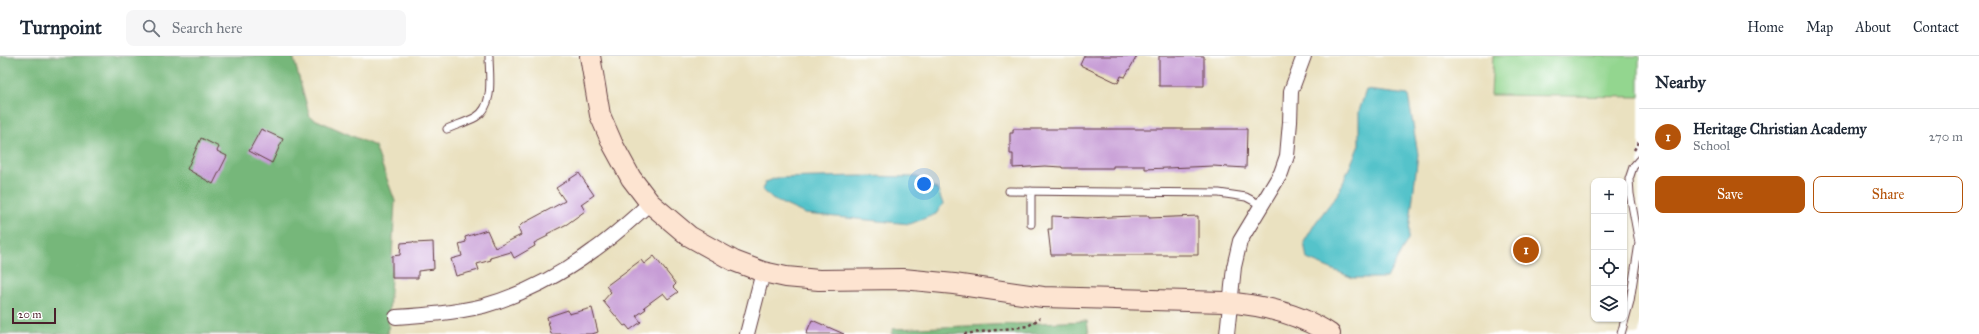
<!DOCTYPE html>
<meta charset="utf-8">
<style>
body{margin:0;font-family:"IM FELL Great Primer",serif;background:#f6f6f7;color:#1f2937}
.controls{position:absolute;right:12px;bottom:12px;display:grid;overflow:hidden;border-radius:8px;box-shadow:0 1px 3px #0004}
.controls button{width:36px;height:36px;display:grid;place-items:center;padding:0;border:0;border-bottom:1px solid #e0e1e3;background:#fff;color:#1f2937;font:20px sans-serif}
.scale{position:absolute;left:12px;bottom:10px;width:44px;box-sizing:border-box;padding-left:4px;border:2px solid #4a1f2b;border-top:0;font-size:11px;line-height:14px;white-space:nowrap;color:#4a1f2b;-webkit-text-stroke:3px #fff;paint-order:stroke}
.you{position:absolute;left:924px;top:128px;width:14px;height:14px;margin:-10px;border:3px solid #fff;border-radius:50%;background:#1a73e8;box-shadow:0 0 0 6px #1a73e833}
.badge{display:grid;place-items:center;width:26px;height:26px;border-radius:50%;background:#b45309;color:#fff;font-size:13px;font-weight:700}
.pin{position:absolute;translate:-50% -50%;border:2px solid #fff;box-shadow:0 1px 4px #0006}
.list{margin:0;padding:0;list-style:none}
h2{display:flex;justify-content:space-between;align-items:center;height:52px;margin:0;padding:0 16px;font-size:17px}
h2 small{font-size:13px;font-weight:400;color:#747a83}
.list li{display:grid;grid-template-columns:26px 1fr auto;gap:12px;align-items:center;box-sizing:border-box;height:56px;padding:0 16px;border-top:1px solid #e0e1e3}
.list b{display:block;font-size:15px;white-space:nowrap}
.list p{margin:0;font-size:13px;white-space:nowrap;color:#747a83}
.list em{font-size:13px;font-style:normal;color:#747a83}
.actions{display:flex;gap:8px;padding:12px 16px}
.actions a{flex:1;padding:9px 0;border:1px solid #b45309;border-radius:8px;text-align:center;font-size:14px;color:#b45309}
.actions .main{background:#b45309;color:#fff}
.icon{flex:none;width:22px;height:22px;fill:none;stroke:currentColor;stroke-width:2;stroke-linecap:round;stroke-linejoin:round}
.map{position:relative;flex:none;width:1639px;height:278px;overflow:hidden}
header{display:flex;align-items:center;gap:24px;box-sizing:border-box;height:56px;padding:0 20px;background:#fff;border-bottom:1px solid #e0e1e3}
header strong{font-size:19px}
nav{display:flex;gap:22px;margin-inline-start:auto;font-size:14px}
.search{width:280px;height:36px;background:#f6f6f7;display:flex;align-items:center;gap:10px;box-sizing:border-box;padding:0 14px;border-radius:8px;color:#747a83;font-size:15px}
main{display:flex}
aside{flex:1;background:#fff}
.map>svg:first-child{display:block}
.green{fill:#93d68f;stroke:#6e7a5d}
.forest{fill:#76b77a;stroke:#606b52}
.water{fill:#55c3ca;stroke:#50717a}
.building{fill:#c79dd6}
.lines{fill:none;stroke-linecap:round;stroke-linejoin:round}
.lane-casing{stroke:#623c41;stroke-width:9}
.street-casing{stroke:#623c41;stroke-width:16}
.secondary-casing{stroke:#623c41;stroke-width:22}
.path{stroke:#623c41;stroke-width:2.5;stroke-dasharray:3 3;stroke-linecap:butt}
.lane{stroke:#fff;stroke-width:7}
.street{stroke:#fff;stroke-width:14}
.secondary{stroke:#fde4d1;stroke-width:20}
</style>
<header>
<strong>Turnpoint</strong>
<div class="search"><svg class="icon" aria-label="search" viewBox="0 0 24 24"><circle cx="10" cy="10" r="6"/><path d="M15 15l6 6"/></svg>Search here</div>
<nav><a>Home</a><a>Map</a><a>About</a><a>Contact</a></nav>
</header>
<main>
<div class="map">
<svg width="1639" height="278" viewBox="0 0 1639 278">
<rect width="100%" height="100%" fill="#fff"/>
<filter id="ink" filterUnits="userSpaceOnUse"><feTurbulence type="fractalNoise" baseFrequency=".025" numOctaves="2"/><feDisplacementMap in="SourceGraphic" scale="8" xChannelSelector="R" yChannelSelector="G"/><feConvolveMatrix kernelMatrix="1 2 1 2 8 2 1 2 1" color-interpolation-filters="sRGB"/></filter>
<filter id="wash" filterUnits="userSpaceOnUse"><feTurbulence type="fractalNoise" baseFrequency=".012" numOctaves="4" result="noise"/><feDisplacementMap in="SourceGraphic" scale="16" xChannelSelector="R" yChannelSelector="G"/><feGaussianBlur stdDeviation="0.9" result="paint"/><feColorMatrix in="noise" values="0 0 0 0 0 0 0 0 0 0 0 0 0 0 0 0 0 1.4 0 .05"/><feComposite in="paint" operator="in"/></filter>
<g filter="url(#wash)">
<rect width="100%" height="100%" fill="#eae1c0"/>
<path class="green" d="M1493,0H1639V41L1491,39Z"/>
<path class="forest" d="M0,0H293L310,61L375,90L395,145L388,278H0Z
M1087,265L1089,278H891L893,273Z"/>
<path class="water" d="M1366,34L1408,39L1418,98L1408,183L1387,222H1353L1307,203L1304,186L1316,166L1339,136L1359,89V55Z
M860,120L917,121L938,134L943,148L936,158L910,168L805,158L772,143L762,133L766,126L776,122Z"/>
<g id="blocks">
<path class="building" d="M1084,0H1137L1125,21L1121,20L1118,27L1080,9Z
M1159,0H1204V30H1159Z
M261,73L283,83L272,107L249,95Z
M1013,73H1247L1246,112L1213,110L1145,113V110H1113V112H1062V111L1045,110L1013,112V98H1010V77H1013Z
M201,82L219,91L217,95L227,100L213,128L187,113Z
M579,117L594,139L581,148L585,155L567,168L547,178L548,180L534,187L535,190L514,202L511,196L490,202L491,204L477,208L479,214L456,220L451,203L462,200L459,188L466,186L465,181L487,174L495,192L521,179L518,172L522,168L565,145L556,132Z
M1052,160L1087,162L1133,160H1149V162L1198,160V199H1051L1048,173H1052Z
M413,186L414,187L433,186L434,213L418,215V222H392V200L400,199L401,187Z
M654,200L676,228L673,231L678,236L668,243L663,237L644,251L646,253L636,260L641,266L630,274L626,269L624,270L603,245L611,236L606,230L641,204L644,208Z
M592,252L598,276L592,278H551L547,261L568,254L569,258Z
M812,264L844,278H806Z"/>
</g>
</g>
<g filter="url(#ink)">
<use href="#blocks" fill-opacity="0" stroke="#623c41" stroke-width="1"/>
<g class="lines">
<g class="lane-casing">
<path id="lane" d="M447,73C456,69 467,66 476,61C495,50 489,18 489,0
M1009,135L1219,137L1246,141L1261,149
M1031,135V168
M1621,278L1630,245L1639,187L1630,138L1629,123L1633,111L1639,104"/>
</g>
<g class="street-casing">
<path id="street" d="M396,261C425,259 454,257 483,250C522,239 562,218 594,194C614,180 632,163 650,147
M747,278L763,216
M1227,278L1234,211L1240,185L1281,117L1287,100L1290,66L1291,35L1304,0"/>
</g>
<g class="secondary-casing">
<path id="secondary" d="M590,0L600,59L613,89L631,122L650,147L689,180L734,205L763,216L786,221L819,224L903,223L954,228L1043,241L1225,246C1261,249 1300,258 1330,278"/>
</g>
<path class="path" d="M1634,94L1639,86
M964,278L1028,270L1040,262"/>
<use href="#lane" class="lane"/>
<use href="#street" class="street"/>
<use href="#secondary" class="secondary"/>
</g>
</g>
</svg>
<div class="controls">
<button>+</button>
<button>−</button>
<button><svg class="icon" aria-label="locate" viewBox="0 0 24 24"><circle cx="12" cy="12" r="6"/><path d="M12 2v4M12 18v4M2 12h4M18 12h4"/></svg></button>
<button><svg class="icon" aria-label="layers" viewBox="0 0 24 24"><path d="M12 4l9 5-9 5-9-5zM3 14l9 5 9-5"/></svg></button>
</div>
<div class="scale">20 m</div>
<div class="you"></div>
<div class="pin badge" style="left:1526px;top:194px">1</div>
</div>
<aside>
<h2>Nearby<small></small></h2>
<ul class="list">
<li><span class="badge">1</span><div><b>Heritage Christian Academy</b><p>School</p></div><em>270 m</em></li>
</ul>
<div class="actions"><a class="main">Save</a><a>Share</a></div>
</aside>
</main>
